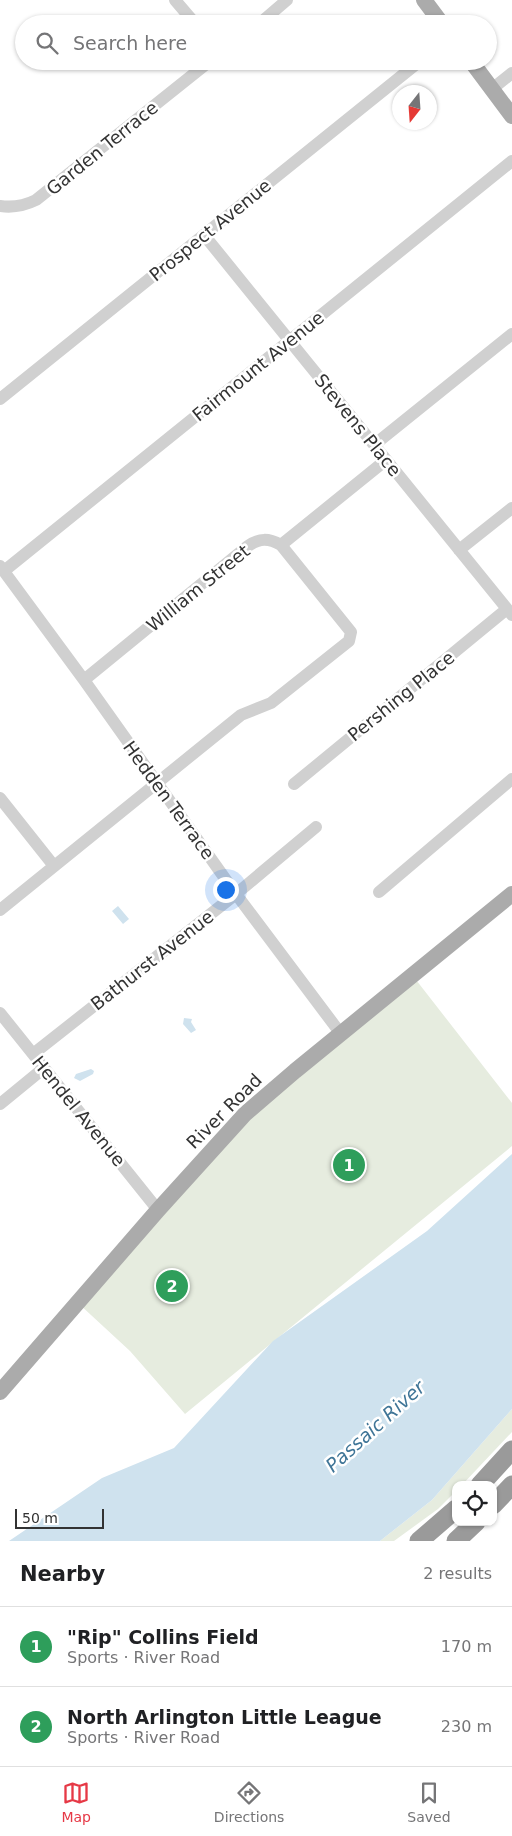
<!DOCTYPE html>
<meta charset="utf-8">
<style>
body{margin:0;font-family:"DejaVu Sans",sans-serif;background:#f6f6f6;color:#202124}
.controls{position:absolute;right:15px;bottom:15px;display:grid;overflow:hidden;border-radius:10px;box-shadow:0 1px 4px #0004}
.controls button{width:45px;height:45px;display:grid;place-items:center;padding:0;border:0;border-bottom:1px solid #e0e0e0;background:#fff;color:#202124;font:25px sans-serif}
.compass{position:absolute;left:392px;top:85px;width:45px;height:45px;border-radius:50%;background:#fff;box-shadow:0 1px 4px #0004;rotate:197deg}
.scale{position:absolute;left:15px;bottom:12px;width:89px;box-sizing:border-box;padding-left:5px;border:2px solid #333;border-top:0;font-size:14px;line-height:18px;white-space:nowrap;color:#333;-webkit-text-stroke:4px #fff;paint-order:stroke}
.you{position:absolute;left:225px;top:889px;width:18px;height:18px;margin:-12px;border:4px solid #fff;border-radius:50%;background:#1a73e8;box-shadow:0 0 0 8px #1a73e833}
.badge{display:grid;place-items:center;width:32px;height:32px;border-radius:50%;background:#e63946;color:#fff;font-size:16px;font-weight:700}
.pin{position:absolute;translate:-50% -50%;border:2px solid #fff;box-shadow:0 1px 5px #0006}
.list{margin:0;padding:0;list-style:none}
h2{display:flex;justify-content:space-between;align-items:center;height:65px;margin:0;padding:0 20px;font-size:21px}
h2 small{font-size:16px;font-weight:400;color:#757577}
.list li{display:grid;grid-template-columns:32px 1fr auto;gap:15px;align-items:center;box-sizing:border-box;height:80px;padding:0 20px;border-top:1px solid #e0e0e0}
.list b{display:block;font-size:19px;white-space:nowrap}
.list p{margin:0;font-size:16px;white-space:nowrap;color:#757577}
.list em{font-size:16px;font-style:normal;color:#757577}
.icon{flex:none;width:28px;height:28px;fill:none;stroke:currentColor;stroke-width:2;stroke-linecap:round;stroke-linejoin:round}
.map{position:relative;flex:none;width:512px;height:1541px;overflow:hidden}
.search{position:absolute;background:#fff;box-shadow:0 1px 4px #0004;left:15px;right:15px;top:15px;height:55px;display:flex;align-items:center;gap:12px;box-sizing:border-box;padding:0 18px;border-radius:28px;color:#757577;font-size:19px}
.sheet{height:225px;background:#fff}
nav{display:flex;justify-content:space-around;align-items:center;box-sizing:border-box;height:70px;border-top:1px solid #e0e0e0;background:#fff;font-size:14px;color:#757577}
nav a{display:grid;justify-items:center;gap:2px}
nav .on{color:#e63946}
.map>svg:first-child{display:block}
.green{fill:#e6ecdf}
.water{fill:#cfe2ee}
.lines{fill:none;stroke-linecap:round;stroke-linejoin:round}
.minor{stroke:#d0d0d0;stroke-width:12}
.major{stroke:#ababab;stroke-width:16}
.highway{stroke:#9a9a9a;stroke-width:19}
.labels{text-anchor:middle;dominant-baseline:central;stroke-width:5;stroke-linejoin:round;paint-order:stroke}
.street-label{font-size:18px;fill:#333;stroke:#fff}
.water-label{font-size:19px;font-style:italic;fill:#3f7597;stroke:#fff}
</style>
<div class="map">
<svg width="512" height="1541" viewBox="0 0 512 1541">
<rect width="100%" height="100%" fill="#fff"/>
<path class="green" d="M413,976L512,1103V1146L185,1414L130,1351L78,1303L215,1145Z
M512,1409V1432L462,1485H456V1491L438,1509L394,1541H380L432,1500Z"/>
<path class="water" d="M118,906L129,919L123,924L112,911Z
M184,1018L192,1019L191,1022L196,1030L191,1033L183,1024Z
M91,1069L94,1071L93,1074L80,1081L74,1078L76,1074Z
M512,1154V1409L432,1500L380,1541H9L102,1478L174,1448L273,1341L427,1231Z"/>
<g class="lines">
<path class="minor" d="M175,0L192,20L200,24
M259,24L287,0
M492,89L512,73
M0,206C14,208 24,206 36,200L210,61
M204,235L512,615
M0,399L420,61
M374,445L512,334
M281,545L386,460
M459,550L512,508
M0,566L84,680L236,894L341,1034
M4,571L512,161
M294,784L507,609
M0,798L54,866
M379,892L512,779
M0,910L241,715L271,703L349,641L351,632L281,545C268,538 260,538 248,546L84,680
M0,1013L158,1210
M33,1054L236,894L316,827
M0,1104L44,1068"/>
<path class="major" d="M424,0L442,24
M471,61L512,116
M0,1392L158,1210L245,1114L295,1071L512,894"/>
<path class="highway" d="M480,1485L512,1450
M493,1505L512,1485
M419,1541L456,1509
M456,1541L476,1522"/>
</g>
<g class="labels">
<g class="street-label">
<text transform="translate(102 148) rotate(-39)">Garden Terrace</text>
<text transform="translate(210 230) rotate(-39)">Prospect Avenue</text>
<text transform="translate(258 366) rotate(-39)">Fairmount Avenue</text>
<text transform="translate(358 425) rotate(51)">Stevens Place</text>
<text transform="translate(198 588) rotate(-39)">William Street</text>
<text transform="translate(401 696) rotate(-39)">Pershing Place</text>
<text transform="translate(169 800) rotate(54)">Hedden Terrace</text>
<text transform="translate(152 960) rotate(-38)">Bathurst Avenue</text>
<text transform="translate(79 1111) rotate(51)">Hendel Avenue</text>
<text transform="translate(224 1111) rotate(-45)">River Road</text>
</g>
<g class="water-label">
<text transform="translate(375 1426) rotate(-42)">Passaic River</text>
</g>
</g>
</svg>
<div class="controls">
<button><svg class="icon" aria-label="locate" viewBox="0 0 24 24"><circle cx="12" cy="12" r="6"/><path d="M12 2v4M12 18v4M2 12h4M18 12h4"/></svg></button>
</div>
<svg class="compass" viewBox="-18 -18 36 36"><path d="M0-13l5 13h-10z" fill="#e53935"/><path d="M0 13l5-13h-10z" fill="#757577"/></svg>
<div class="scale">50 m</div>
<div class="you"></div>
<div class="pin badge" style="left:349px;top:1165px;background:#2e9e5b">1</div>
<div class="pin badge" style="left:172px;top:1286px;background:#2e9e5b">2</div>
<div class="search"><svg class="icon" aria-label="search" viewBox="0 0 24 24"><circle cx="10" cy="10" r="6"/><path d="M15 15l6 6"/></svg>Search here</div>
</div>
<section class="sheet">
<h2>Nearby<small>2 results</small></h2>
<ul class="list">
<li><span class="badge" style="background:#2e9e5b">1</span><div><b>&quot;Rip&quot; Collins Field</b><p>Sports · River Road</p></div><em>170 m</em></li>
<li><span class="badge" style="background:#2e9e5b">2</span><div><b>North Arlington Little League</b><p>Sports · River Road</p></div><em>230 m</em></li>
</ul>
</section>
<nav>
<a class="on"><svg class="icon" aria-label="map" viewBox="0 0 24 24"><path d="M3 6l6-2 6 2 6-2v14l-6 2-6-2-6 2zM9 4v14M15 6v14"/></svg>Map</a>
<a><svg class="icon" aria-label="directions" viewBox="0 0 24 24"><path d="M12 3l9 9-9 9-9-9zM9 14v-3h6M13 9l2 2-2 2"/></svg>Directions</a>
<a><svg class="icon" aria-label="saved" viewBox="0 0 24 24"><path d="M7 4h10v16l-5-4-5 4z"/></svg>Saved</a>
</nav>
